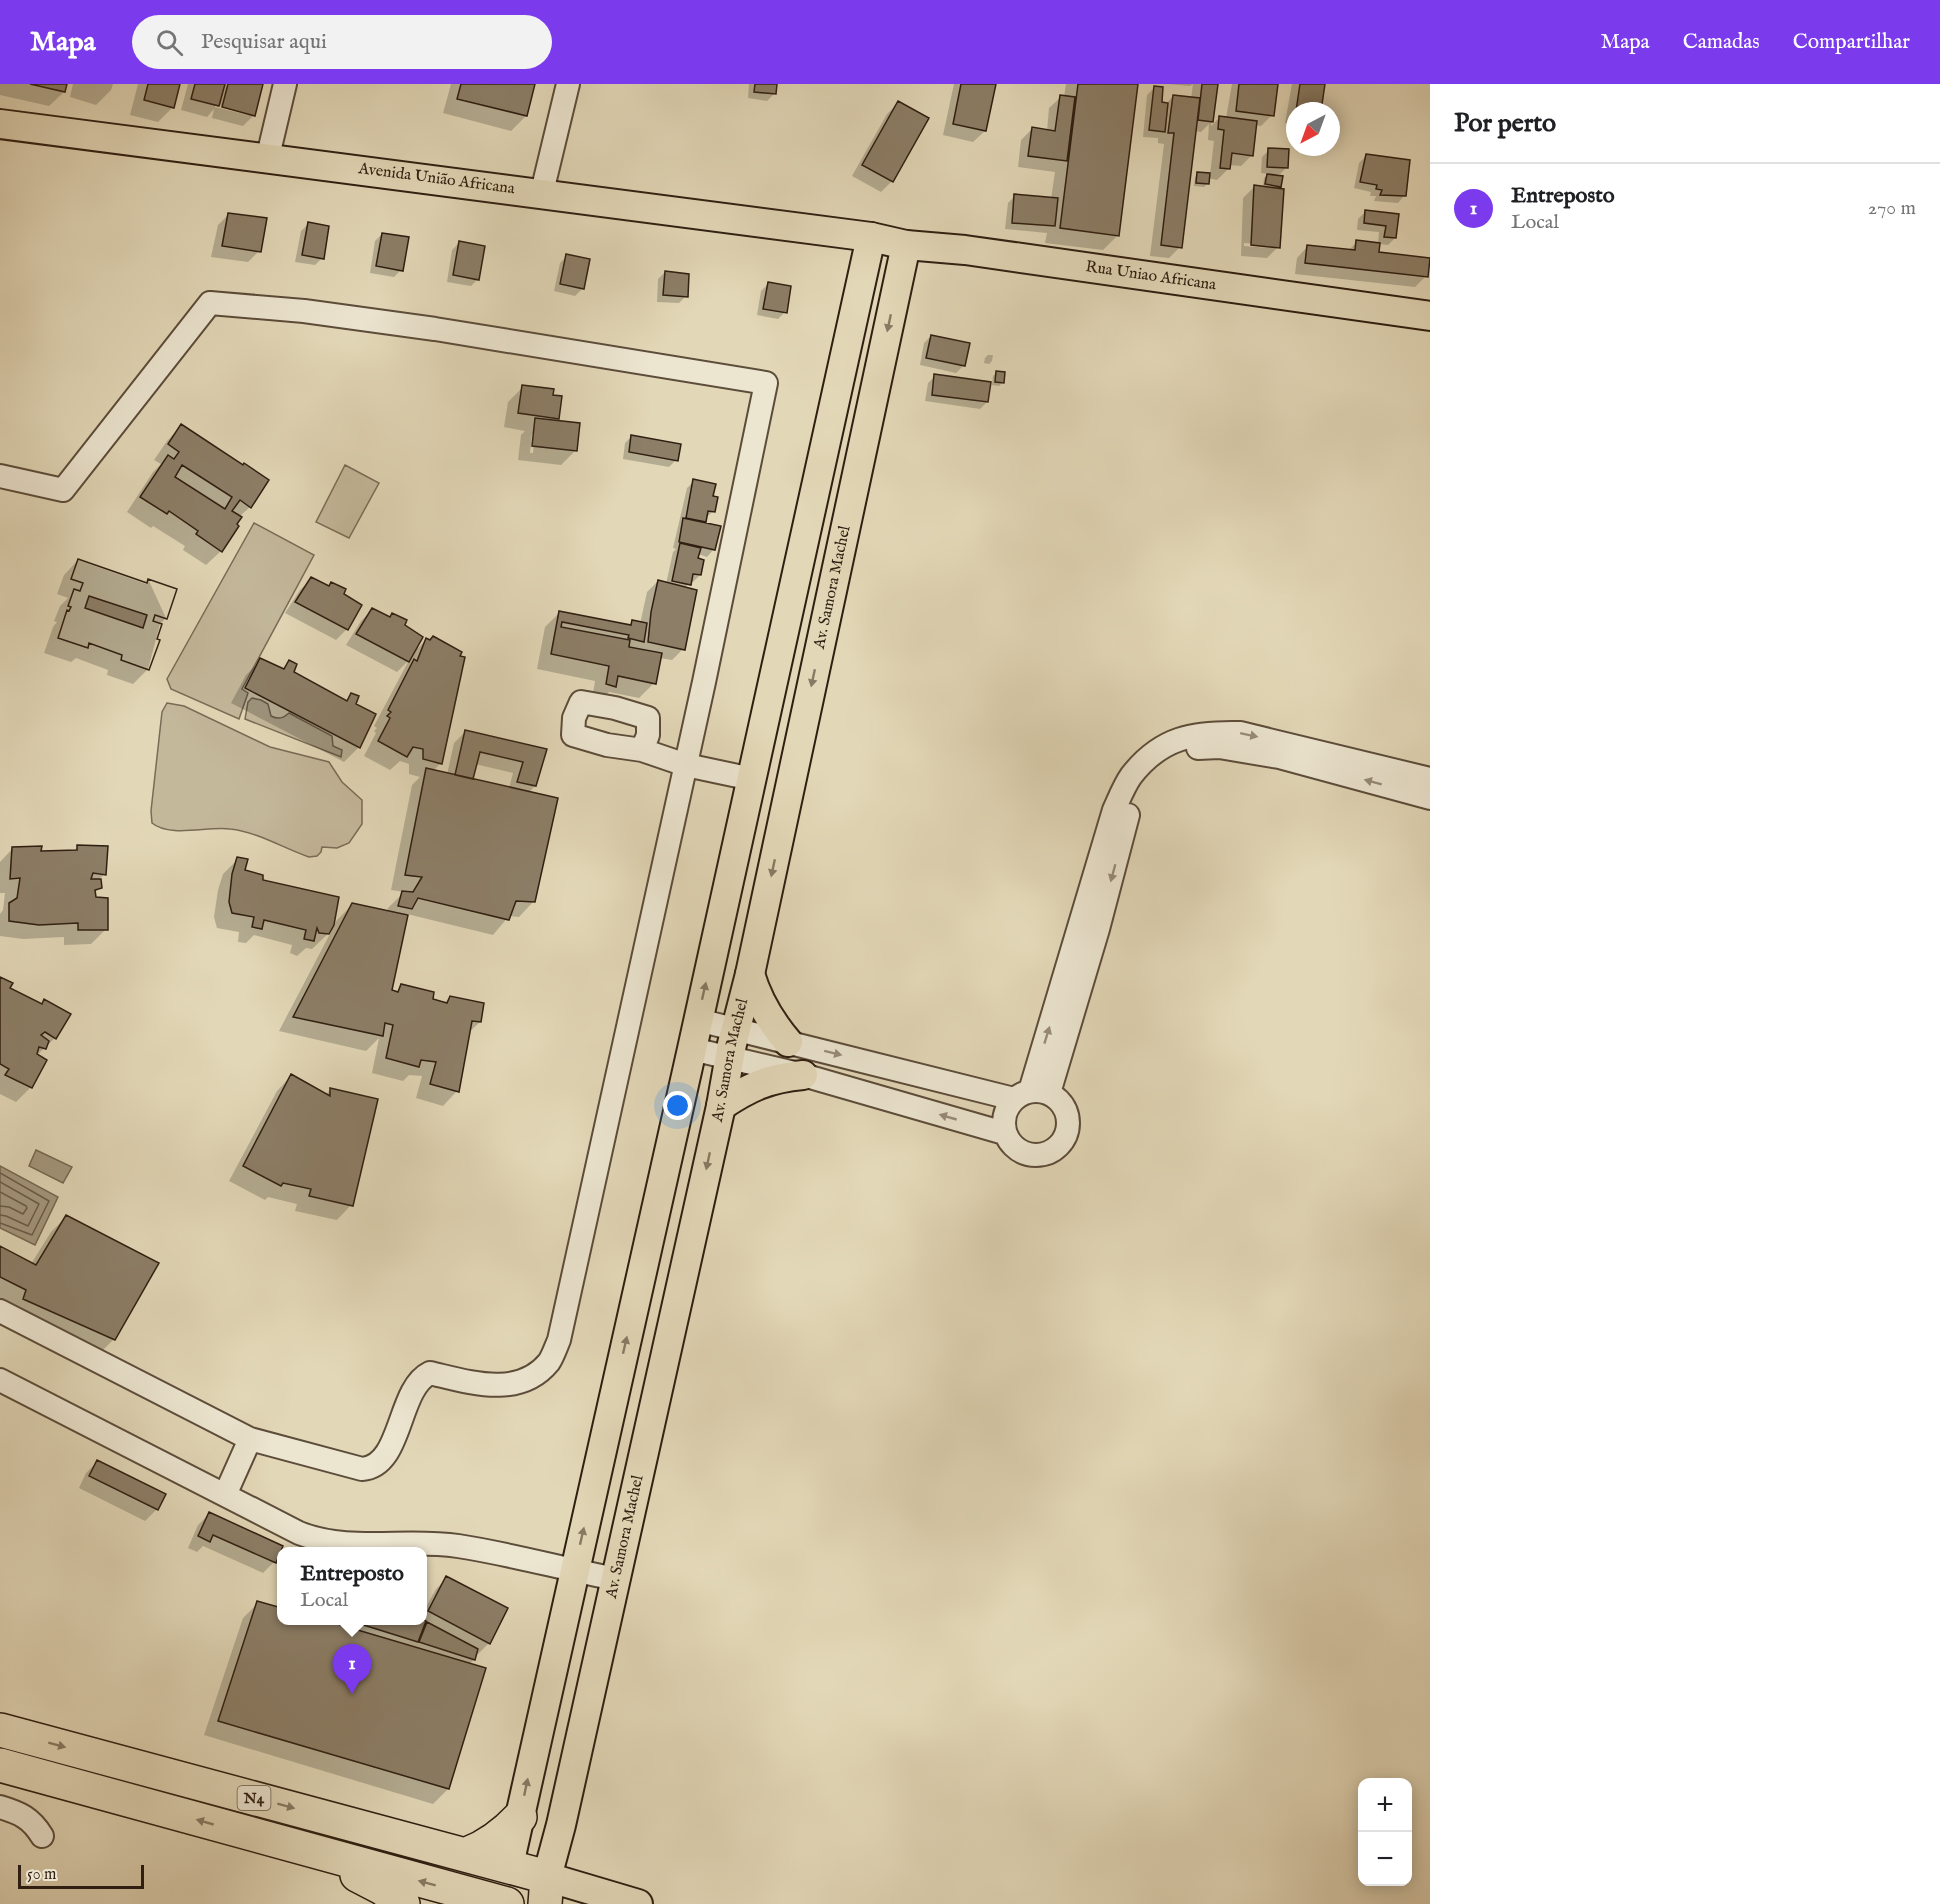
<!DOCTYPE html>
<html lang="pt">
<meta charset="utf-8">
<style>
body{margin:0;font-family:"IM FELL English",serif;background:#f2f2f2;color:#202124}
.controls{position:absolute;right:18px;bottom:18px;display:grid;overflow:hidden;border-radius:12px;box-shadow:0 3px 15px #0003}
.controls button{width:54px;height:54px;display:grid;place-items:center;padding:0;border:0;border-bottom:2px solid #e0e0e0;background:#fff;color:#202124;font:30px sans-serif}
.compass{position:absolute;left:1286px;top:18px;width:54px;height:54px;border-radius:50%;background:#fff;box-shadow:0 3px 15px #0003;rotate:221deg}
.scale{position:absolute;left:18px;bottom:15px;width:126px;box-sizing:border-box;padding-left:6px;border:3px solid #2f1e11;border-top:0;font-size:16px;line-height:21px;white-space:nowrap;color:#2f1e11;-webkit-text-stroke:4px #ece5d0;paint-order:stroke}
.you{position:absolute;left:678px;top:1022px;width:21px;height:21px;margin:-15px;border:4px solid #fff;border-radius:50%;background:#1a73e8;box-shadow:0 0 0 9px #1a73e833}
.badge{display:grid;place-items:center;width:39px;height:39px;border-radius:50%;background:#7c3aed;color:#fff;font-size:20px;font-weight:700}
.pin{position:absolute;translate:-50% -50px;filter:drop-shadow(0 2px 3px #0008)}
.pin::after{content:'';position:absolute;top:32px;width:21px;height:18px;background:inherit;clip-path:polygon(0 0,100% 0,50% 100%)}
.popup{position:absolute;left:277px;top:1463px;width:150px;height:78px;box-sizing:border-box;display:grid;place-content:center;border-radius:12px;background:#fff;filter:drop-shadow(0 2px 4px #0005);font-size:20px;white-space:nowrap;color:#757577}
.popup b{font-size:22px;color:#202124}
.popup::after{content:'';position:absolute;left:50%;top:100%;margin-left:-12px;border:12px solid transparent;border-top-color:#fff}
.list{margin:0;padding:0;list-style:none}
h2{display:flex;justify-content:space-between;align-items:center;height:78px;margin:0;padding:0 24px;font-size:26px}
h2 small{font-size:20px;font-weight:400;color:#757577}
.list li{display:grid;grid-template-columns:39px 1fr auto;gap:18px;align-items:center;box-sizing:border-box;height:90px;padding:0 24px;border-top:2px solid #e0e0e0}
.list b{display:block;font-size:22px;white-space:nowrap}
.list p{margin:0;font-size:20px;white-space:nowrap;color:#757577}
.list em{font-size:20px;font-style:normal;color:#757577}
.icon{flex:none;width:33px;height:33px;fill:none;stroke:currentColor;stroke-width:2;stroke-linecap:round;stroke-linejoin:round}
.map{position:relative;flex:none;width:1430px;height:1820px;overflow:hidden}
header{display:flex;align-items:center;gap:36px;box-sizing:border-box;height:84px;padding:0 30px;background:#7c3aed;color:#fff}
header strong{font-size:28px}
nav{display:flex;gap:33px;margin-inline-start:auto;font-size:21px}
.search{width:420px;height:54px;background:#f2f2f2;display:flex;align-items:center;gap:15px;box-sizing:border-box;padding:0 21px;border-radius:33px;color:#757577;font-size:22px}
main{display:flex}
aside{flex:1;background:#fff}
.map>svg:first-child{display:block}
.green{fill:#c4b89b;stroke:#7a6b56;stroke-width:1.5}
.water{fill:#a5987f;stroke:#766753;stroke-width:1.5}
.shadow{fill:#0003;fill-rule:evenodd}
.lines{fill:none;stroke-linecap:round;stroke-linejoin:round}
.shore{stroke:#6a5b48;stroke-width:1.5}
.building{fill:#8c7e67;stroke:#2f1e11;stroke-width:1.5;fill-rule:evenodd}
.minor-casing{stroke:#5c4c3a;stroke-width:26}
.major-casing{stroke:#2f1e11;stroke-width:32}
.highway-casing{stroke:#2f1e11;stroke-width:36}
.minor{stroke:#ece5d0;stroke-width:22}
.major{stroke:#e2d7b7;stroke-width:28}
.highway{stroke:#e2d7b7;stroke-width:33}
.oneway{fill:#887a64}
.oneway2{fill:#978b7a}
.labels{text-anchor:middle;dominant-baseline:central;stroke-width:6;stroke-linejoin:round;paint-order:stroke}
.shield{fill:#ece5d0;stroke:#685a4a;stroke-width:1.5}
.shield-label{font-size:15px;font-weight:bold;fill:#2f1e11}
.street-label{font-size:16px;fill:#2f1e11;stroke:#ece5d0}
</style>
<header>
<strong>Mapa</strong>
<div class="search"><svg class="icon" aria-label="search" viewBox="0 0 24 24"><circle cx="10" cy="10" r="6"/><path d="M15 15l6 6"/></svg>Pesquisar aqui</div>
<nav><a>Mapa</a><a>Camadas</a><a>Compartilhar</a></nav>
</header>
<main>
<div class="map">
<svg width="1430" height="1820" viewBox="0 0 1430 1820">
<rect width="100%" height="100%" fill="#e2d7b7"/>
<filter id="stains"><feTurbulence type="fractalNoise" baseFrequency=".00333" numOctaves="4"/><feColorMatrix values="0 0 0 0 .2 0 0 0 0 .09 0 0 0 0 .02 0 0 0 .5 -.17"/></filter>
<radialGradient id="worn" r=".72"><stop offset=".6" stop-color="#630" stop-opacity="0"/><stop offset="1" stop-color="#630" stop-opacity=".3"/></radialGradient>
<path class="green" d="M345,381L379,399L349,454L316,438Z
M254,439L314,471L242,605L248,609L239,635L171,605L167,595Z
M252,614L261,616L268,620L271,632C279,636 283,634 289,629L332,652L333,662L342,666L341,673L245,635L248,618Z
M167,619L184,622L270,663L329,678L342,698L362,716V740L349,759L337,764L322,763L321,768L317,772L309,773C283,764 258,748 230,745C208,742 170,754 152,739L151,727L162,628Z"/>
<path class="water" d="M36,1066L72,1083L63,1099L29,1082Z
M0,1082L58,1113L35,1161L0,1144Z"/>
<path class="shadow" d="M0,0H66L64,8L49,22L0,11Z
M73,0H113L111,6L96,21L70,13Z
M138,0H179L173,23L158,38L130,31Z
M188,0H261L254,31L243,42L212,34L214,25L207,33L181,26ZM215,20L248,28V31L215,23Z
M451,0H534L526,32L511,47L443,29Z
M749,0H776L775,9L767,17L748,14Z
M954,0H994L985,47L973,58L943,51Z
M1066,0H1137L1118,151L1103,166L1045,159L1047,149L1005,145L1008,119L1015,112L1051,115L1055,88L1018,83L1021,56L1032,45L1047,47L1049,24L1061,13H1064Z
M1168,0H1193L1190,2Z
M1193,0H1217L1211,42L1220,33L1226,34L1232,0H1276L1272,31L1261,42L1255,41L1252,71L1241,82L1229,81L1228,85L1217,96L1208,94L1207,100L1204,103L1194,102L1195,93L1198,90L1210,91L1214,57L1208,56L1209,40L1201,48L1194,47L1180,163L1169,174L1150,172L1164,60L1158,59V54L1143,53L1147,11L1154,4L1160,20H1166L1173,12L1191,15Z
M1292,0H1324L1319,27H1295V40L1285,39Z
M898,19L927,35L892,97L881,108L852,92L887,30Z
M1269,66L1287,83L1280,90H1273L1272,92L1280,102L1277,106L1278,163L1267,174L1241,172L1243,114L1254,103L1263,104L1264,94L1269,90L1261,89L1262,73ZM1244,159L1270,161V164L1244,162Z
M1366,72L1405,111L1398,119L1374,117L1376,112H1370L1371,108L1354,104L1359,79Z
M1365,128L1397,132L1395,154L1388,161L1379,160L1378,170L1426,192L1415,203L1295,190L1297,174L1308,162L1348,167L1357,158L1378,160L1379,148L1357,146L1358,135Z
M229,130L259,167L248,178L211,173L218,141Z
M308,140L322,174L315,181L295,178L301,147Z
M382,150L401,186L394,193L370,189L375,157Z
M459,159L478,195L471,202L447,198L452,166Z
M567,172L582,205L575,212L554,207L560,179Z
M665,188L686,212L679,219L657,218L658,195Z
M768,200L785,228L778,235L757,231L761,207Z
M931,252L963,282L956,289L920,281L924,259Z
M988,271H993L992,277L989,280L984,279L985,274Z
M997,288L1002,299L999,302L992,301L993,292Z
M935,292L987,318L980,325L925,317L928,299Z
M523,303L551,312L557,334L554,338L576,366L561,381L518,376L521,351L525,347L504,343L508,318ZM532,350H535L533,369H530Z
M181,342L250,423L240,432L221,467L206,481L183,466L185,462L153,442L151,444L127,428L153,388L161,380L154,376L167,357Z
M632,352L676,376L669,383L623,375L625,359Z
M694,397L712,413L714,427L705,434L704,440L714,465L707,473L698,470L700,491L693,498L690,497L685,505L683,565L672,576L660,574L654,599L639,614L609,608L600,617L592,615L595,597L537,585L545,543L560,528L628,542L632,538L640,540L647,508L658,497L666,500L673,468L676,465L673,464L687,404Z
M78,476L146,500L149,497L166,534L160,540L148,585L133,600L107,591L108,586L76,574L71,578L44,569L53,543L57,538L54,537L60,522L68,514L57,510L64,491Z
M311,495L347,545L336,556L285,529L300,506Z
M372,526L403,542L413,569L426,556L441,679L433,687L447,691L454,659L465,648L545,666L535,702L528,709L534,817L519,833L509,832L493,851L407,830L391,907L395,909L402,902L444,919L450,914L480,938L468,949L457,1007L443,1022L416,1014L422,992L409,991L403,997L372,989L379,954L366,967L279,947L332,846L312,865L306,864L297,872L290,869L292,861L254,851L246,859L238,858L239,848L217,844L214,833L218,806L223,790L238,775L244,787L332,845L337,836L352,821L387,828L388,824L404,808L391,806L412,701L420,693L409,690V680L400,677L390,686L364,672L376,649L374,647L377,644L374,642L409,576L397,588L346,561L361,537ZM475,680L513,689L509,704L470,696Z
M261,576L282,585L289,578L292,588L345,617L352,611L359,663L344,678L231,619L246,591Z
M78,763L105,790L99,795L100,804L94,809L106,845L91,860L64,861V853L23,855L0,852V830L3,826L5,809H0V778L13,764L40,769L72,768Z
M0,895L8,904L41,921L45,917L69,931L55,954L36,972L31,1003L16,1018L0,1010Z
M291,992L325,1011L331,1005L351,1121L337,1136L295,1127L297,1120L268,1113L265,1116L229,1097L277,1007Z
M66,1133L114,1255L99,1270L0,1215V1164L31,1180L51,1148Z
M97,1378L164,1411L156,1426L145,1437L79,1404L86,1389Z
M209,1430L281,1463L274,1478L263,1489L203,1462L197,1468L188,1464L198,1441Z
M447,1494L489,1559L478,1570L475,1568L474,1576L469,1580L448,1705L433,1720L204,1651L243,1534L258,1519L282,1536L346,1544L349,1536H422V1530L436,1505Z"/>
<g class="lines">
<path class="shore" d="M0,1089L49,1117L32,1151L0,1139
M0,1098L39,1120L28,1142L6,1132L0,1131
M0,1108L26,1122L27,1124L23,1130L9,1123L0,1122"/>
</g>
<path class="building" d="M30,0H67L65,8Z
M148,0H180L174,24L144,16Z
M195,0H225L219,22L191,15Z
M228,0H263L255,32L222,23Z
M461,0H535L527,32L457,15Z
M755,0H777L776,10L754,8Z
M961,0H996L986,47L953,40Z
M1078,0H1138L1119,152L1060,144Z
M1202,0H1218L1213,38L1198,36Z
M1239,0H1278L1274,32L1236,27Z
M1300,0H1325L1321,27H1296Z
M1154,2L1163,3L1162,18L1168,19L1165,48L1149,46Z
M1060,11L1075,13L1067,77L1028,72L1032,43L1055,47Z
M1173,11L1200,14L1182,164L1161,161L1174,49H1168Z
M898,17L929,34L893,98L862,81Z
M1219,32L1257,37L1253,72L1232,69L1230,85L1220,84L1224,46L1218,45Z
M1268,64L1289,65L1288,84L1267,83Z
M1366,70L1410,76L1406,112L1380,111L1382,106L1376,105L1377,101L1360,98Z
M1197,88L1210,89L1209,100L1196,99Z
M1267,90L1283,92L1281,103L1265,100Z
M1254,101L1284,105L1280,164L1251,161Z
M1014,110L1058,114L1055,142L1012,139Z
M1365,126L1399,130L1396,154L1384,153L1386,142L1364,139Z
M228,129L267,134L261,168L222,162Z
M308,138L329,142L324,175L302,171Z
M382,149L409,153L403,187L376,182Z
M1356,156L1380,159L1379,168L1430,174L1428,193L1305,179L1307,161L1355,166Z
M459,157L485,162L479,196L453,191Z
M566,170L590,175L584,205L560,200Z
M665,187L689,190L688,213L663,211Z
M768,198L791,202L787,229L763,225Z
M931,251L970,259L965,282L926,274Z
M996,287L1005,288L1004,299L995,298Z
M934,290L991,298L988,318L932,311Z
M522,301L554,305L553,311L562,312L559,335L518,329Z
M535,334L580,339L577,367L532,362Z
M181,340L243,381L244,379L269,396L251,424L240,416L232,427L242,433L237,440L239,442L222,468L196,450L198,447L169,427L167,430L140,413L168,371L174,375L179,368L168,360ZM182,381L232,413L225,425L175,393Z
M631,351L681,360L678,377L629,368Z
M693,395L716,400L713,412L718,413L715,428L708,427L706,438L686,434Z
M683,434L721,442L715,466L679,458Z
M680,459L701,464L698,474L704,476L701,491L693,490L691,501L672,497Z
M78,475L147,499L148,495L177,505L167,535L155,531L153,537L162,540L157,555L160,556L149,586L121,576L122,571L89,559L88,564L58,554L67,526L69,527L71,523L68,522L74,505L80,507L83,499L71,495ZM89,512L147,531L143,544L85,524Z
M78,475L147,499L148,495L177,505L167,535L155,531L153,537L162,540L157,555L160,556L149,586L121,576L122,571L89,559L88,564L58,554L67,526L69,527L71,523L68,522L74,505L80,507L83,499L71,495Z
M311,493L329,502L331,498L346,505L344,510L362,521L348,546L295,518Z
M658,496L697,506L685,566L648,558L651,528Z
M372,524L390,533L392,529L407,536L405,541L423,553L409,578L356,550Z
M559,527L631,541L632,536L647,539L644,558L628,554L629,551L562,538L561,543L630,556L629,563L662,569L656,600L618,592L616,603L606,600L609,582L551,570Z
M433,552L462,568L460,572L465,573L442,680L423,675V665L413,663L407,673L378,657L390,634L387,632L391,628L388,626L414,575L417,577L426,554L430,556Z
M260,574L284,585L289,576L297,580L294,588L347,617L351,609L359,612L356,620L376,630L360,664L245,604Z
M465,646L547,665L536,702L517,698L523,678L480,668L473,695L455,691Z
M426,684L558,714L535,818L516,817L509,836L418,814L412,825L398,822L402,807L413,808L422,793L405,791Z
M77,761L108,762L106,791L93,789L91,795H101L102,804L95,806L96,813L108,814V846H78V839L39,841L9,837V819L17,814L20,794L10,795L12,763L42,762L41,767L77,766Z
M237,773L248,775L245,786L263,791V796L339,813L334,841L329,850L319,849L317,844L314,857L304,855L306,846L264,836L262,845L252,843L254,833L232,829L229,818L232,790Z
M352,819L408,831L392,906L398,908L401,900L434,908L433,915L447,919L450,912L484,919L481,938L472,937L459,1008L430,1000L436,978L421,976L419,983L386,974L393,941L385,939L383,952L293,933Z
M0,893L13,899L10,904L42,920L44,915L71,930L56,955L45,948L41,951L49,957L46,965L39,963L37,970L47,976L32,1004L5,991L9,985L0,980Z
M291,990L330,1012V1004L378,1015L353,1122L309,1112L311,1105L283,1099L281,1102L243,1082Z
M66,1131L159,1179L115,1256L23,1215L26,1206L0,1193V1162L36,1181Z
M97,1376L166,1410L158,1426L89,1392Z
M209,1428L283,1462L276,1479L213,1451L210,1458L198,1452Z
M446,1492L508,1524L490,1560L428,1527Z
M257,1517L282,1524V1536H324L486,1584L449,1705L218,1637Z
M422,1535L426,1537L418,1558L354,1538L355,1536Z
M427,1538L478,1565L475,1576L419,1558Z"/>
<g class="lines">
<g class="minor-casing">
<path id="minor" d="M268,72L285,0
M542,108L568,0
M0,392L63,406L210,219L304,227L435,245L766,299L704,598L559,1256C556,1263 553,1272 549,1278C519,1315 469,1298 430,1289C397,1305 403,1382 362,1385L250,1355L0,1227
M1198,664L1219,663L1279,673L1430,714
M642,666L648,651V634L615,624L581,618L574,634L573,651L607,661L642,666L686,681L752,695
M698,936L1014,1015
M692,965L803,991L1004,1049
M1030,1007L1114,726C1119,715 1124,702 1131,692C1161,653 1194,648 1240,649L1430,695
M1004 1039a32 32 0 1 1 64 0a32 32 0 1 1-64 0Z
M1049,1009L1098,845L1128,731
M0,1296L299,1449C349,1469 405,1454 458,1462C511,1470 563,1485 616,1495
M225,1411L250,1355
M0,1723C20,1729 31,1734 42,1752"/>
</g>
<g class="major-casing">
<g id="major">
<path id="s1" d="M0,40C291,75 581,114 871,153L906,161L965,166L1430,232"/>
<path d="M750,890C758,917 770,937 788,958"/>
<path d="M721,1022C749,1003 769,994 803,991"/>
<path d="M509,1781L692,965L871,153"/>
<path id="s2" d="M638,1820L547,1793L561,1741L721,1022L732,960L750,890L906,161"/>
</g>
</g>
<g class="highway-casing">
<path id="highway" d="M0,1646L547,1793L545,1820
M0,1681L507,1820
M467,1770C488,1762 504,1750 520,1733
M357,1791L382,1804L403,1820"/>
</g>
<use href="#minor" class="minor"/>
<use href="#major" class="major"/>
<use href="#highway" class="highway"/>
</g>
<defs><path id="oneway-solid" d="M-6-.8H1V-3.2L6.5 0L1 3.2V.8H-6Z" transform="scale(1.5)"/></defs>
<g class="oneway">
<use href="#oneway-solid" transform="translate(889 239) rotate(102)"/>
<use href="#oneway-solid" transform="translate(813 594) rotate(102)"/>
<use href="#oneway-solid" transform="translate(773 784) rotate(102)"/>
<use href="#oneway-solid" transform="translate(704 907) rotate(-77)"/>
<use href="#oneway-solid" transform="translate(708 1077) rotate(102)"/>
<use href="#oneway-solid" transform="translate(625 1261) rotate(-77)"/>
<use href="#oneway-solid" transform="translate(582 1452) rotate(-77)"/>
<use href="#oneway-solid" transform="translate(57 1661) rotate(15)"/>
<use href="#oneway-solid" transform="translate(526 1703) rotate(-78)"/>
<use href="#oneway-solid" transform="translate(286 1722) rotate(15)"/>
<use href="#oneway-solid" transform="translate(205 1738) rotate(-164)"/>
<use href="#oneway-solid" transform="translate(427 1799) rotate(-165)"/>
</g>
<g class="oneway2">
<use href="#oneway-solid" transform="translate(1249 651) rotate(12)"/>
<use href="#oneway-solid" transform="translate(1373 698) rotate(-165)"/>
<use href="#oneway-solid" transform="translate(1113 789) rotate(105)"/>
<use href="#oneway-solid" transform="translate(1047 951) rotate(-73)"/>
<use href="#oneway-solid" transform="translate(833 969) rotate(14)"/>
<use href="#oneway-solid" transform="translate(948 1033) rotate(-164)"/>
</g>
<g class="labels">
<rect class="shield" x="237.5" y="1702" width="33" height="24" rx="4.5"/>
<g class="shield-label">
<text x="254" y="1714">N4</text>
</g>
<g class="street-label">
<text stroke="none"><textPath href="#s1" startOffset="440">Avenida União Africana</textPath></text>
<text stroke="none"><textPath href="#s1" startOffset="1161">Rua Uniao Africana</textPath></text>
<text stroke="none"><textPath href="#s2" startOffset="1416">Av. Samora Machel</textPath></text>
<text stroke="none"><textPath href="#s2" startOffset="932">Av. Samora Machel</textPath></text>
<text stroke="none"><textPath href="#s2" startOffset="444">Av. Samora Machel</textPath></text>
</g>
</g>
<rect width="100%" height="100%" filter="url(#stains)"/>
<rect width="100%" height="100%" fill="url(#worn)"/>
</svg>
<div class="controls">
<button>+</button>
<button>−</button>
</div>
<svg class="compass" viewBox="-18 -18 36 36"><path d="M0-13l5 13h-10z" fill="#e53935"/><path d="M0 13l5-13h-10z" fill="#757577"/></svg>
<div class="scale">50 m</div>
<div class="you"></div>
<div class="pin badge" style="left:352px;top:1610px">1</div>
<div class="popup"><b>Entreposto</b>Local</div>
</div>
<aside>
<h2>Por perto<small></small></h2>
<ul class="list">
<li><span class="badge">1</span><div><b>Entreposto</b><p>Local</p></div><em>270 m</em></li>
</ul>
</aside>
</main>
